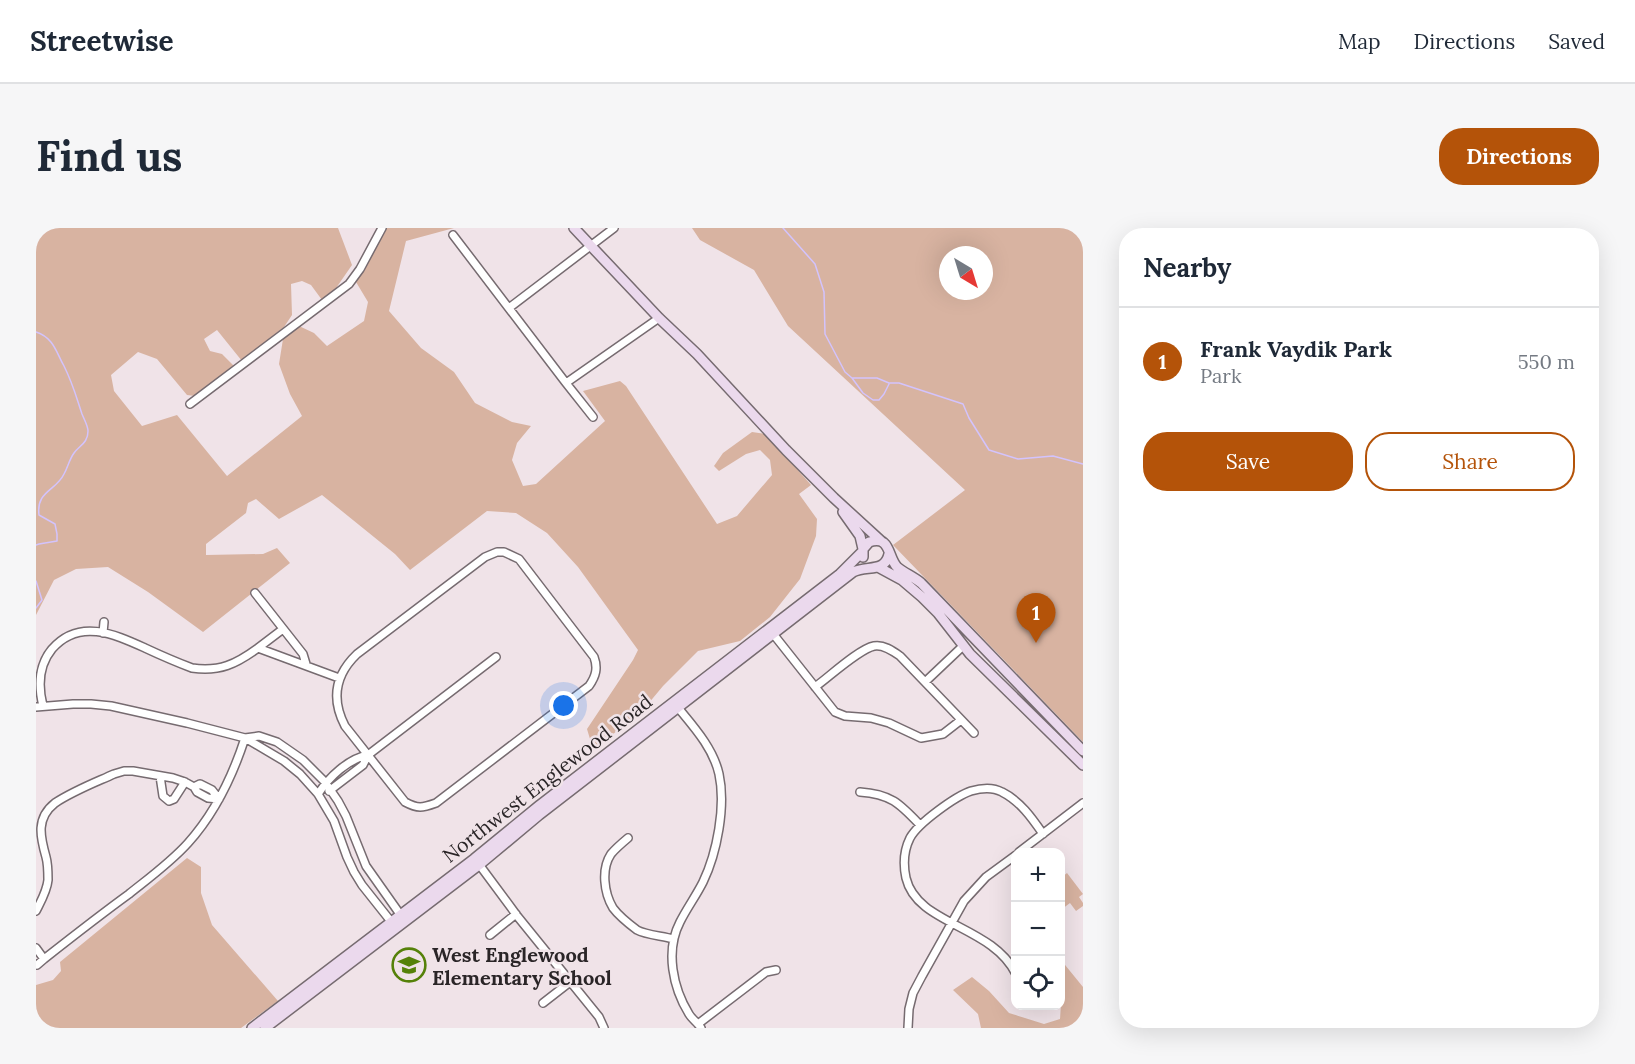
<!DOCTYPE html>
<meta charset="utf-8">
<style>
body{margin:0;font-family:Lora,serif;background:#f6f6f7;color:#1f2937}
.controls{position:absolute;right:18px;bottom:18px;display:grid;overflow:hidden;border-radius:12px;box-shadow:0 6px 24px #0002}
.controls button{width:54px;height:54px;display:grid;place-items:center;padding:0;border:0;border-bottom:2px solid #e0e1e3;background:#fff;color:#1f2937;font:30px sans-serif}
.compass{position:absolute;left:903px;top:18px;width:54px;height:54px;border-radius:50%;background:#fff;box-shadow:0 6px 24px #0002;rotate:142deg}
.you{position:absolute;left:528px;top:478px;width:21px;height:21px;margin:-15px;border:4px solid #fff;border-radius:50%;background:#1a73e8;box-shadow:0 0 0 9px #1a73e833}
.badge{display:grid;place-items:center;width:39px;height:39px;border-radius:50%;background:#b45309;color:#fff;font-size:20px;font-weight:700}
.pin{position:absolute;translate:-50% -50px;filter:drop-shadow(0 2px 3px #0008)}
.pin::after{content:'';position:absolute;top:32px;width:21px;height:18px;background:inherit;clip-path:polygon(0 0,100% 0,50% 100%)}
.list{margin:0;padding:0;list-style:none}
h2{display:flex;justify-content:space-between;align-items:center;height:78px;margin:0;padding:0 24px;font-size:26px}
h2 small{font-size:20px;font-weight:400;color:#747a83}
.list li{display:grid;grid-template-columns:39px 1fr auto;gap:18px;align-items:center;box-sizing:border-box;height:108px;padding:0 24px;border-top:2px solid #e0e1e3}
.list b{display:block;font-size:22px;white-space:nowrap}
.list p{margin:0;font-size:20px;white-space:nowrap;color:#747a83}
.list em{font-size:20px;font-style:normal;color:#747a83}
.actions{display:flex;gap:12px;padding:18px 24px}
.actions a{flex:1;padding:14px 0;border:2px solid #b45309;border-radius:24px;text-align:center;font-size:21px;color:#b45309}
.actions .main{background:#b45309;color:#fff}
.icon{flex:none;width:33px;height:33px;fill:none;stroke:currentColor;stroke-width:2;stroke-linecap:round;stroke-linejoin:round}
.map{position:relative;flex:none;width:1047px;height:800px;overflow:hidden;border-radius:24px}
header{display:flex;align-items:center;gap:36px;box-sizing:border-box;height:84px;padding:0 30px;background:#fff;border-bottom:2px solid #e0e1e3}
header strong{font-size:28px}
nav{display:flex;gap:33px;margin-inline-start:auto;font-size:21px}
.intro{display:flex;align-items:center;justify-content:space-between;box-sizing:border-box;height:144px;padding:0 36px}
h1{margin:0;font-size:42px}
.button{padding:15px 27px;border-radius:24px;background:#b45309;color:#fff;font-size:21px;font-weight:700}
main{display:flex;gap:36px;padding:0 36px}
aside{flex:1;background:#fff;border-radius:24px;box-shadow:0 6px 24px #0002}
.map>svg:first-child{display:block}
.green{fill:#d8b3a1;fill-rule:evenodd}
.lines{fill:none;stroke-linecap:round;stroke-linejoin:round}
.stream{stroke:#d3c3fd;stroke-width:1.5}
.minor-casing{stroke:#766b70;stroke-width:10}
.secondary-casing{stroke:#766b70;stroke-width:12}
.minor{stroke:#fff;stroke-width:7}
.secondary{stroke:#ebd9ed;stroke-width:9}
.labels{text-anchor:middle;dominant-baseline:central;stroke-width:5;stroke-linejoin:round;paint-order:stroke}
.street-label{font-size:20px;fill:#2a2527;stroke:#f0e3e8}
.poi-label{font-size:20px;font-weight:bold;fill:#2a2527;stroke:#f0e3e8;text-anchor:start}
</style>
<header>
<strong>Streetwise</strong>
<nav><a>Map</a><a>Directions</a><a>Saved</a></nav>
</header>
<div class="intro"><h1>Find us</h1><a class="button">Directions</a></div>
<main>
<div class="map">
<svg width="1047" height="800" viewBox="0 0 1047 800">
<rect width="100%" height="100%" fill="#f0e3e8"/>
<path class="green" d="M0,0H302L316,37L298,63L286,72L275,57L266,53L255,56L256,87L248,99L206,133L181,102L168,111L174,123L186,126L198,138L159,168L151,167L121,131L102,124L75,147L78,163L106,198L141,187L191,248L266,188L254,166L243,136L247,111L263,98L278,105L291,118L328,93L332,74L320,54L349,0H418L370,13L353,83L385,120L418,144L439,175L476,194L495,198L481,215L476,232L487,258L500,256L569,193L547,163L584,153L590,158L681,296L701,288L736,247L734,232L724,222L710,226L683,243L678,238L687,225L716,204L730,206L775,257L763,266L781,291L780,308L764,351L734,389L704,413L662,423L627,458L602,488L559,519L554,511L551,501L597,432L602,422L542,339L511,305L480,285L451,283L374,342L359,326L286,267L243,291L220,271L212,275L210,285L170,316V327L227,326L241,320L254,335L167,404L112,364L72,339L40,341L18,352L0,387Z
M656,0H1047V514L857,317L929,262L752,98L718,42L664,12ZM912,27H948V63H912Z
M151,630L165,639V665L176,697L242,773L205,800H0V757L17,752L25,743L24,734Z
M1031,645L1047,666L1043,669L1047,675V678L1040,683L1034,675L1026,681L1028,685L1025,688V650Z
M1025,732L1047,759V800H945L942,786L917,762L936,749L953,763L973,785L1008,796L1024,791C1026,771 1024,752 1025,732Z"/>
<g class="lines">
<path class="stream" d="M747,0L779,36L788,64L789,106L809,144L816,150H841L853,155H863L927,176L933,190L953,222L982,231L1017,228L1047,236
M0,104C18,110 20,124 28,138C37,156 40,168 46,186C48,191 52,198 52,203C52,215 44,217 38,225C33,232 32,239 28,246C20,263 0,263 3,287L19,296L21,306V313L3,316L0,317
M816,150L827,165L837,172H843L848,166L853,156
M0,353L6,372L0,380"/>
<g class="minor-casing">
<path id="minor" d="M417,7L530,155L557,189
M473,80L578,0
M530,155L623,90
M154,176L313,56L324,41L346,0
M461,324H468L483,331L558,429C562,440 560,448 553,458L400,575C386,580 382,581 369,574L309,498C295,471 299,447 321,426L449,329Z
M219,365L267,426L270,436
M734,402L799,484L809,488L835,490L853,495L885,510L907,506L925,492
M67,405L68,394
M222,420L247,401
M889,454L927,418
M779,459C793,449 823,421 838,418C847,416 857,423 864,428L938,505
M639,476C656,497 677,519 683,546C690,578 681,625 667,654C660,668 651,680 644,694C629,723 637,760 653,786C656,791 662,795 665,800
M7,478C2,458 2,438 16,421C43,390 78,406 109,420C124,427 140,434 156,440C184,444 200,436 222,420L303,450
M0,479L37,476H55L75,478L151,495L209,510L248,533L264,546L282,566L298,593L311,629L318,644L326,657L357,696
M209,510L223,508L241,514L267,532L289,554L302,573L310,588L330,638L366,689
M124,548L127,568L133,573L138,571L149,554
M158,559L164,556L176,562L183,571
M293,563L327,537L332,527
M824,564C855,566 864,576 884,597
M282,566C293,549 312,531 332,527L460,429
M592,610C586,615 580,620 575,626C565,641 568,665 577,680C583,688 593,696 601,702C610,707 627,708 637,711
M983,624L1047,575
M442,635L482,689L563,789L568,800
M0,683C5,673 11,663 12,652C12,645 12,636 10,629C4,608 0,590 19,575C37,563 58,555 78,546L88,543H97L137,550L149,554L158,559L161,564L172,570L183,571
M454,707L480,686
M0,720L8,731C36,709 64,687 93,666C113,650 135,634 152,615C179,585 197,547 209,510
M1,737L8,731
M980,746C956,697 881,697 870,650C867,636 868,622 874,610C882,595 920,568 935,563C945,560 957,559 966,564C984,573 996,590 1007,606
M507,775L534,754
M662,796L730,744L740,742
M872,800L873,781L877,765L886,748L928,673L950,649L980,627"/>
</g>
<g class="secondary-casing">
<path id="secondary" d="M538,0L623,90L661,126L750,222L798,270L845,313
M807,284L824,308L827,321
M827,329V321L833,314C855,307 851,328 861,339C868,345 878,349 885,355L1047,523
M842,339L866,352L886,369L902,385L934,426L1047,537
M216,800L438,631L504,577L804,346L826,324
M229,800L443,637L503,587L817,344C831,337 849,345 853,326"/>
</g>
<use href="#minor" class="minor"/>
<use href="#secondary" class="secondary"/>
</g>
<defs>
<g id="school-ring" transform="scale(1.725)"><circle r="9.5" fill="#f0e3e8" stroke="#558109" stroke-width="1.5"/><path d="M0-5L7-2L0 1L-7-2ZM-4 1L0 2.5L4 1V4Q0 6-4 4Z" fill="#558109"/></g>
</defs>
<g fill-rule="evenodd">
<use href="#school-ring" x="373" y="737"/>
</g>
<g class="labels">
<g class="street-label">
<text transform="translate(511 550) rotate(-38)">Northwest Englewood Road</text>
</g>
<g class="poi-label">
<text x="396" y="726">West Englewood<tspan x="396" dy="23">Elementary School</tspan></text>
</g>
</g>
</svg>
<div class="controls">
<button>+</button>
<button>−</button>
<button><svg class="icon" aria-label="locate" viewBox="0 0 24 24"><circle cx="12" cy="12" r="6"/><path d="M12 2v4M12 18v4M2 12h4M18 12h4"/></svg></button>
</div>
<svg class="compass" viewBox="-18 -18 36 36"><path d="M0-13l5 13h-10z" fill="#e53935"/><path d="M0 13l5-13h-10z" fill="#747a83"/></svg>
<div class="you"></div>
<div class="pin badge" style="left:1000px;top:415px">1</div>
</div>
<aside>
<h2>Nearby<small></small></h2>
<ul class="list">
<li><span class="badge">1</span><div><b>Frank Vaydik Park</b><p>Park</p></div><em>550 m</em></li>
</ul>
<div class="actions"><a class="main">Save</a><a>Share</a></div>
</aside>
</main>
